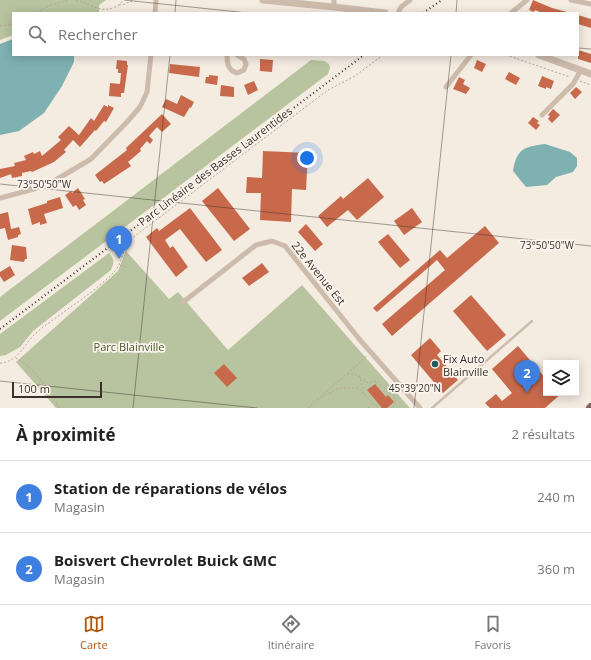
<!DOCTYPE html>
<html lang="fr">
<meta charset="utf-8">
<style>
body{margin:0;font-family:"Open Sans",sans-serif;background:#f6f6f6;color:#222}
.controls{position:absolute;right:12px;bottom:12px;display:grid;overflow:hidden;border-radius:0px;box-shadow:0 2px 10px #0003}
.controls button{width:36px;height:36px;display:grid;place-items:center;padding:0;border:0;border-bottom:1px solid #e0e0e0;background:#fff;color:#222;font:20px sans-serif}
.scale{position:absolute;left:12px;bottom:10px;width:90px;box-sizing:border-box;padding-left:4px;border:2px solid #3b302b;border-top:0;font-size:11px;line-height:14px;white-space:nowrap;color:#3b302b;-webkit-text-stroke:3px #fbf5ee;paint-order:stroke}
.you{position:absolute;left:307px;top:158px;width:14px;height:14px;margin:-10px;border:3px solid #fff;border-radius:50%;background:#1a73e8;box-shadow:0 0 0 6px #1a73e833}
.badge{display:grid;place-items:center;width:26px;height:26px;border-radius:50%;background:#b45309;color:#fff;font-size:13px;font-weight:700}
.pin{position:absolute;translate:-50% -33px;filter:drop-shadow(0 1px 2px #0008)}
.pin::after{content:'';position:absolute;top:21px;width:14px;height:12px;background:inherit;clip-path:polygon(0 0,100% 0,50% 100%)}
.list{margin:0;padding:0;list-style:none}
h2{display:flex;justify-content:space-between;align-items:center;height:52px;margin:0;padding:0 16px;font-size:17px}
h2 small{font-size:13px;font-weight:400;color:#767676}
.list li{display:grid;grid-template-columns:26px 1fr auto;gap:12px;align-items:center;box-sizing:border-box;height:72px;padding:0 16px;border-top:1px solid #e0e0e0}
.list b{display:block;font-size:15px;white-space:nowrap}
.list p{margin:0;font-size:13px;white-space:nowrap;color:#767676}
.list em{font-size:13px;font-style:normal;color:#767676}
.icon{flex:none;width:22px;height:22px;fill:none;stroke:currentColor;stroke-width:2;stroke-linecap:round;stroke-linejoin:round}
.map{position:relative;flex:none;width:591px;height:408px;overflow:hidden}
.search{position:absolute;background:#fff;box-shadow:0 2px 10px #0003;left:12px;right:12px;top:12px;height:44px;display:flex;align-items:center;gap:10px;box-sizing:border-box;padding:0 14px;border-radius:0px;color:#767676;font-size:15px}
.sheet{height:196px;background:#fff}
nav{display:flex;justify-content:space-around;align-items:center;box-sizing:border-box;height:56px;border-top:1px solid #e0e0e0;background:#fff;font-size:11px;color:#767676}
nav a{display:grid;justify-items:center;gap:2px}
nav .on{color:#b45309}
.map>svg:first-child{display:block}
.green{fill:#b8c4a0}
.water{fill:#7fb0b2}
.building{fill:#c8694b}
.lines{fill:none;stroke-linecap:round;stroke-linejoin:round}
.path{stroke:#b9a596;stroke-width:1;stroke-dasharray:2 2;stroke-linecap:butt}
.service{stroke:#cdbbac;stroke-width:2.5}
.minor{stroke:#cdbbac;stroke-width:5}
.tertiary{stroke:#cdbbac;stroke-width:7}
.primary{stroke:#7d675c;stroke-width:8}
.rail{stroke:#3b302b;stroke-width:2;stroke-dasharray:1 3;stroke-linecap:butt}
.ticks{fill:none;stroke:#3b302b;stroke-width:1;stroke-opacity:0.45}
.poi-dot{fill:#1f5a5e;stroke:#fbf5ee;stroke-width:1.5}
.labels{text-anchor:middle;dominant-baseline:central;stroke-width:3.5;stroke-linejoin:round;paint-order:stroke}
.street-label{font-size:11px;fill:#3b302b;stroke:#fbf5ee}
.park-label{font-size:11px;fill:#4a5a2e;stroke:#fbf5ee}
.poi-label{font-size:11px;fill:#3b302b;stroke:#fbf5ee;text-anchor:start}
.ticks-label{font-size:10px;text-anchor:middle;fill:#3b302b;stroke:#fbf5ee;stroke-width:3.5;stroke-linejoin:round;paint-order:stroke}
</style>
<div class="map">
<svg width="591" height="408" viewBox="0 0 591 408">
<rect width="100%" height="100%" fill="#f4ebe1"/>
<path class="green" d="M0,0H106L99,5V13H13V35L0,40Z
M311,60L324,61L329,64L330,68L328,74L0,321V297Z
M126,251L169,299L178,292L228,350L302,285L410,408H56L16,362L118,271Z
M109,253C115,260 114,262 111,270L33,331L20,347L6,355L0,356V334Z"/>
<path class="water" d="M13,39V55H74V62L62,86L44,113L19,131L0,135V44Z
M545,144L570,152L577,158V166L573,172L556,177L547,185L526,187L513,171C517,148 524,147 545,144Z"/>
<path class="building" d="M533,0L552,8L567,12L566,13H542L535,10L534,12L529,10Z
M578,15L591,19V28L578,24Z
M578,50L591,54V63L578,59Z
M260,59L273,60L272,72L260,71Z
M117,60L127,61V65H128L124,93H121V97L109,96L110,83L120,84L121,73H118V69H116Z
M477,60L486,64L482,72L474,68Z
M170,64L200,67L199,77L169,73Z
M509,72L520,78L516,85L505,79Z
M209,75L218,76L217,85L205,83L206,77H209Z
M542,76L554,81L551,89L546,87V89L538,86Z
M459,77L465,80L463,84L470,88L466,94L453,89Z
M254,81L258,90L248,95L244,85Z
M221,85L234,87V97L220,96Z
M576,87L582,92L575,99L570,93Z
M181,95L194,102L191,108L190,107L184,117L162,107L166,99L177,104Z
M104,105L108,107V105L114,108L106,122L104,121L96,131L95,130L80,147L73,140L64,150L66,152L54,162L32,172L31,171L22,173V176L12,178L11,174L0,178V169L15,166L14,163L26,160L24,156L33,152L34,154L40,151L42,156L61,140L58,137L69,126L79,135L91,118L94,121Z
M553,109L560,115L552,123L548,119L550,116L548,115Z
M162,114L171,124L162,132L157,127L149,136L153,140L150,144L147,141L140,149L141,151L128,162L131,166L104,184L102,181L100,182L95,175L127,150L126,148Z
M533,117L539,121L537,123L540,125L536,130L528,123Z
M263,151L308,153L306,190L292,189L291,222L260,220L261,193H246L247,177L262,178Z
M368,178L384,197L357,220L348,210L327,227L318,216L341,196L343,199Z
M78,188L85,199L83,200L86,205L79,210L76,205L73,207L65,195L71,191L72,193Z
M218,188L250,229L234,241L202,201Z
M60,197L63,208L44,214L47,223L40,225V222L32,225L28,209L47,203V201Z
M190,208L222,250L206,262L180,229L165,240L170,248L173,246L188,267L176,277L146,237L157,228L159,231Z
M412,208L422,222L404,235L394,221Z
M8,212L11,229L19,227L21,234L18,235V237L8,240L5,228L0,229V214Z
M306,224L323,244L315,251L298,232Z
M485,226L499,243L392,336L382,324L445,270L437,260L377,312L373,308L440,250L447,258Z
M388,234L410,260L400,268L378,242Z
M12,245L26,247L27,259H25L24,262L10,260Z
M262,263L269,272L249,286L242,278Z
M10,266L15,275L4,282L0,276V272Z
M471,295L506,335L487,351L453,311Z
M430,338L441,351L437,355L458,380L443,393L411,355Z
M518,346L546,379V393H562L545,408H490L485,403L496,394L502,401L512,393L492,369Z
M224,364L237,378L227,387L214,373Z
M375,384L386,397L388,395L394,402L387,408H382L367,390Z"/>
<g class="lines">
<path class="path" d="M76,0C90,3 98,13 113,8C118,6 121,4 123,0
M119,5L125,4L134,0
M36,13L51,5L69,0
M0,26L13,24
M506,55L570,77
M580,81L591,85
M120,265L126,267
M16,358C32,366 51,392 59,408
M0,363C18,362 23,346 34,335C42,327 52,321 61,314C79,301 99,288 114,272C123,263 122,248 131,239L328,90L355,76L383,55
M347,374H355L360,377L363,391
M360,377L368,383L377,381C381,384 384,388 388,391C396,397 397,397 393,408
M322,397L339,388H358L378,408
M308,408L367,356
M368,408L373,402"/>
<path class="service" d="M432,408L532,321"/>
<path class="minor" d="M571,0L591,4
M334,7V0
M155,13L156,0
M398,13L401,7L410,0
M511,13L527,0
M227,56C227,63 228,71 237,73L244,70L246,64L244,59L237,55
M446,87L471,55
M542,115L573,84L581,70
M0,198L34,189L54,181L91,159L127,122L140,107L147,92L151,55
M182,303L256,245L272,241L285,246L360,340L420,408"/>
<path class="tertiary" d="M263,0L334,7L385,13
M539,55L591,74"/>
<path class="primary" d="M590,408L591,407"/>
<path class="rail" d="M423,13L442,0
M0,329L364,55"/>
</g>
<path class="ticks" d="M124,0L248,13M175,13L176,0M456,13L457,0M578,48L591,49M0,184L591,246M0,381L257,408M133,408L170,55M414,408L451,55"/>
<circle class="poi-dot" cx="435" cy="364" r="4"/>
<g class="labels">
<g class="street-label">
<text transform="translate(215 166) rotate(-37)">Parc Linéaire des Basses Laurentides</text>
<text transform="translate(319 273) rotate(51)">22e Avenue Est</text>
</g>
<g class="park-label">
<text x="129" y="346">Parc Blainville</text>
</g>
<g class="poi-label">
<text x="443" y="358">Fix Auto<tspan x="443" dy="13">Blainville</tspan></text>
</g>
</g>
<g class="ticks-label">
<text x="44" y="188">73°50'50"W</text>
<text x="547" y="249">73°50'50"W</text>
<text x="415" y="392">45°39'20"N</text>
</g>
</svg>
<div class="controls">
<button><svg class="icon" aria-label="layers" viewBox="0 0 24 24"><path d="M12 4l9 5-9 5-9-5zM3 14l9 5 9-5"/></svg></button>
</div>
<div class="scale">100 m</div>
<div class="you"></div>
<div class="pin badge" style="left:119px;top:259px;background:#3f7fe0">1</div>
<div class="pin badge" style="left:527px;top:393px;background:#3f7fe0">2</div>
<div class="search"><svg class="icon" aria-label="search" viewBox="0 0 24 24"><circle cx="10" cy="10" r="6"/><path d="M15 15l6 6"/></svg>Rechercher</div>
</div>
<section class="sheet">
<h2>À proximité<small>2 résultats</small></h2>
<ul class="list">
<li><span class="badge" style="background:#3f7fe0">1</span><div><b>Station de réparations de vélos</b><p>Magasin</p></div><em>240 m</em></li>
<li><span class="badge" style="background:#3f7fe0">2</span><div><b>Boisvert Chevrolet Buick GMC</b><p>Magasin</p></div><em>360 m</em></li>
</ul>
</section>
<nav>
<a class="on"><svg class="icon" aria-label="map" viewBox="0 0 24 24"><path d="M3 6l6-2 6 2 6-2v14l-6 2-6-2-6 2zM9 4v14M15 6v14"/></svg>Carte</a>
<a><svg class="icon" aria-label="directions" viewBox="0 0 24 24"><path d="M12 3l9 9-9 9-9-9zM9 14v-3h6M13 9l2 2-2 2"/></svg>Itinéraire</a>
<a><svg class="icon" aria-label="saved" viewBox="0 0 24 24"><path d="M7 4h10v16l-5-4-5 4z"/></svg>Favoris</a>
</nav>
